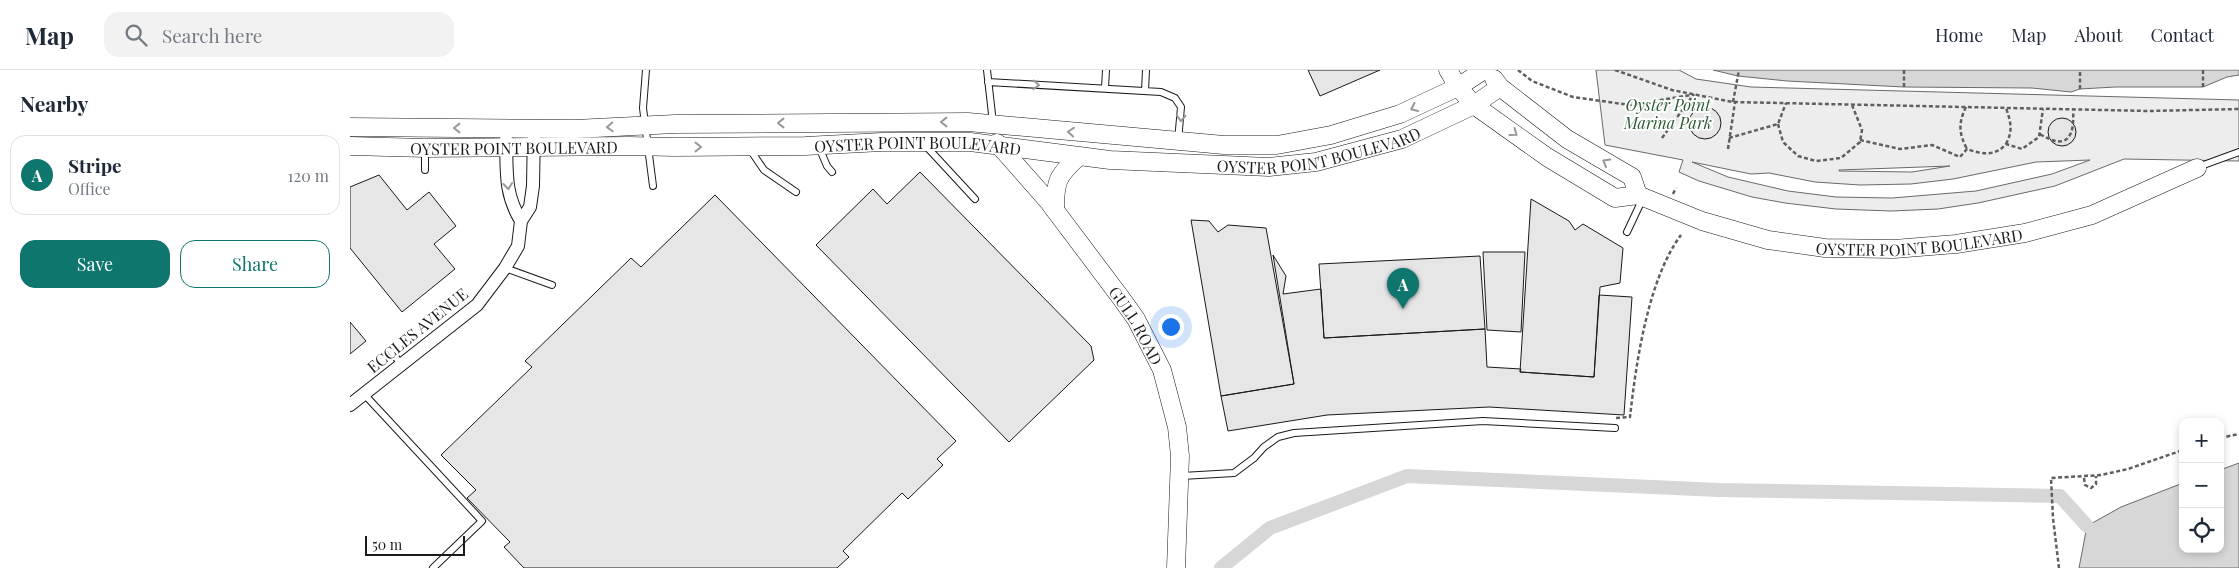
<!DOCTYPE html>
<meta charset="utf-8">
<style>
body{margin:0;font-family:"Playfair Display",serif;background:#f2f2f3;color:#1f2937}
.controls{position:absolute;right:15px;bottom:15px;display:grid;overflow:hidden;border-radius:10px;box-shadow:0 2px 8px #0003}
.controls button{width:45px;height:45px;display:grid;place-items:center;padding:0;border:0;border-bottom:1px solid #e0e1e3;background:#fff;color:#1f2937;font:25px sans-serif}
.scale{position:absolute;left:15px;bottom:12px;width:100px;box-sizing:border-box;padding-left:5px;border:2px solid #1a1a1a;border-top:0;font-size:14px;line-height:18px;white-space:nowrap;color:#1a1a1a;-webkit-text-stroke:4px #fff;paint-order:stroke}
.you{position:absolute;left:820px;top:256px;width:18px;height:18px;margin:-12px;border:4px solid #fff;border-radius:50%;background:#1a73e8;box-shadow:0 0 0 8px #1a73e833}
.badge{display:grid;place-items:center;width:32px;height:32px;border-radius:50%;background:#0f766e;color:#fff;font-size:16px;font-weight:700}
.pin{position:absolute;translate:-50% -41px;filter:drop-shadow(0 1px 2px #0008)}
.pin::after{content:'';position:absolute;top:26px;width:18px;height:15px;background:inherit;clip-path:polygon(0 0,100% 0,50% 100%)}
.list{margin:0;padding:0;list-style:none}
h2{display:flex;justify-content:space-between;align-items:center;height:65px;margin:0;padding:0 20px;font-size:21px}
h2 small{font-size:16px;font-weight:400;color:#747a83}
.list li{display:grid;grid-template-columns:32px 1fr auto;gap:15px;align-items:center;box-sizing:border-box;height:80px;margin:0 10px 10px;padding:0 10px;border:1px solid #e0e1e3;border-radius:15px}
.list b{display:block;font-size:19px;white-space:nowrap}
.list p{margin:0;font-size:16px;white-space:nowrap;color:#747a83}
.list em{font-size:16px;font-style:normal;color:#747a83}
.actions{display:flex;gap:10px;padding:15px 20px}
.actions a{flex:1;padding:11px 0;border:1px solid #0f766e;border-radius:15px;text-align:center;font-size:18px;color:#0f766e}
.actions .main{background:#0f766e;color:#fff}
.icon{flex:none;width:28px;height:28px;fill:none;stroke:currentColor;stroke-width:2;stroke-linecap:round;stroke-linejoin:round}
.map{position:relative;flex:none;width:1889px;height:498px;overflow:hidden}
header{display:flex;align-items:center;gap:30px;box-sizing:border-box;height:70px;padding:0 25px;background:#fff;border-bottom:1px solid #e0e1e3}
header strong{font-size:24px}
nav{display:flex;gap:28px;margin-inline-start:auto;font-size:18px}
.search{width:350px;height:45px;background:#f2f2f3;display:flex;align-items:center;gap:12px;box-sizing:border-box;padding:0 18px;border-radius:15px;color:#747a83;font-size:19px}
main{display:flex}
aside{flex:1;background:#fff}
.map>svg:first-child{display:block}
.built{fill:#ededed;stroke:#6a6a6a;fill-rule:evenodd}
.water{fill:#d7d7d7;stroke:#6a6a6a}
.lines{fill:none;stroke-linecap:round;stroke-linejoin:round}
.canal{stroke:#d7d7d7;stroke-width:14}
.building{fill:#e6e6e6;stroke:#1a1a1a}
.lane-casing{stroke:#1a1a1a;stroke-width:8}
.street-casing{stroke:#1a1a1a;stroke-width:14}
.secondary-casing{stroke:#1a1a1a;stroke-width:19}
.path{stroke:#5f5f5f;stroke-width:2.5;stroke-dasharray:4 2.5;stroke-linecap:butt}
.lane{stroke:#fff;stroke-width:6}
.street{stroke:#fff;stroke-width:12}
.secondary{stroke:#fff;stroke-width:18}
.oneway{stroke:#989898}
.labels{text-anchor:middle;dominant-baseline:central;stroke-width:4;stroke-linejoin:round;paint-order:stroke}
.park-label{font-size:16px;font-style:italic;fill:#2b5a34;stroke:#fff}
.street-label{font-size:16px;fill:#1a1a1a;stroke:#fff}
</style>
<header>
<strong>Map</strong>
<div class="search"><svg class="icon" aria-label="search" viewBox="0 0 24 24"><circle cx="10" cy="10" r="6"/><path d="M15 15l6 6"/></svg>Search here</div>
<nav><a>Home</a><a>Map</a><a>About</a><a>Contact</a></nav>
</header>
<main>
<aside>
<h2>Nearby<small></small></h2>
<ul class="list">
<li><span class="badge">A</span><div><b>Stripe</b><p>Office</p></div><em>120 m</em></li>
</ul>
<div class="actions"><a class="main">Save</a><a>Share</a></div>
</aside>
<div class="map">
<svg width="1889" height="498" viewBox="0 0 1889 498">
<rect width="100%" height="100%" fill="#fff"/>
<path class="built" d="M1246,0H1329L1346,9L1401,17L1889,30V91L1774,89L1705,116L1628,133L1588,139L1541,141L1486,139L1435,133L1402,127L1349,111L1329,102L1333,90L1255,75ZM1740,90L1702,104L1626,121L1542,128L1486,127L1438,121L1378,107L1342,92L1401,104L1419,103L1465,112L1510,115L1561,114L1603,109L1686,92ZM1600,96L1562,102L1489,101V100Z"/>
<path class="water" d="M1363,0H1889V5L1877,7L1853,17H1765L1730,19L1721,22L1682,18L1554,17L1437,11L1388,6Z
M1889,393V498H1729L1737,456L1771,437L1833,413V479H1870V400Z"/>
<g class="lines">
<path class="canal" d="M871,498L920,458L1057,406L1369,420L1710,426L1737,456"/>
</g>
<path class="building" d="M958,0H1030L970,26Z
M1339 53a16 16 0 1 1 32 0a16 16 0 1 1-32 0Z
M1698 62a14 14 0 1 1 28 0a14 14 0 1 1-28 0Z
M570,102L741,276L744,290L659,372L466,175L523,119L537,134Z
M29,105L57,140L79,122L106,156L84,174L105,199L52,242L0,178V117Z
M365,125L606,371L587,389L593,395L558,429L552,423L493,481L499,487L487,498H174L154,477L160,472L117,428L126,420L91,385L182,297L175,291L281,188L291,197Z
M1181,129L1219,151L1225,160L1233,154L1273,178L1270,213L1250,217L1244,307L1170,302Z
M841,150L859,151L868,162L878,155L916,158L944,314L871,326Z
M1133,182H1175L1171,262L1137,260Z
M923,185L936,206L933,224L971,219L974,268L1135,259L1137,297L1171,299L1170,302L1244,307L1249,225L1282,227L1274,345L1139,337L977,345L878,361L871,326L944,314Z
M1130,186L1135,259L974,268L969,194Z
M0,252L16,271L0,284Z"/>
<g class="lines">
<g class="lane-casing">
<path id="lane" d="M296,0L293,38L303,116
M637,0L643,53
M638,12L811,22L825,28L831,37L828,71
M755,18L756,0
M795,21L796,0
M575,75L625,129
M469,77L477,96L482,102
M399,78L414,100L446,122
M1848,97L1889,82
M75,100V79
M1277,162L1293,128
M155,198L202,215
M40,280L51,294
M14,324L132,451L83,498
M832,406L884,403L904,388L914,377L928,367L944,363L1133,351L1265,358"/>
</g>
<g class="street-casing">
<path id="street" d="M156,69C157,101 154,123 171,151
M0,335L127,235L155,198L168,176L171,151L180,137L183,116L184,59"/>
</g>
<g class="secondary-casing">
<g id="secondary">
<path id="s1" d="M1098,0L1108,17L1124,35L1197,87L1265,128L1288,125L1352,151L1418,170L1475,178L1544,179L1606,174L1675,163L1742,145L1847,98"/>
<path d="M1144,9L1150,17L1217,69L1282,107L1288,125"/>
<path d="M0,57L225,59L325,54L618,52L874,75H927L981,65L1050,44L1108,17L1134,0"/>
<path id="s2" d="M647,73L698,131L771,228L786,249L812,300L827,357L830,386L826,498"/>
<path id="s3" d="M0,76L75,78L278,76L325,77L455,76L532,72H620L760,90L919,97L966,92L1052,69L1124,35L1150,17"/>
<path d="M705,140C705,112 707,106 728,87"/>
</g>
</g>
<path class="path" d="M1168,0L1182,11L1223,27L1280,35L1341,25
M1265,0L1322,20L1383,32L1799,41L1889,39
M1853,0V17
M1554,17V0
M1730,19V0
M1383,32L1389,0
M1616,37C1608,53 1609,64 1617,79
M1428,54L1433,72L1448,86L1466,91L1491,88L1510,72L1512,60L1502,35
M1690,64C1717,81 1725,67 1723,39
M1312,68L1344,24
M1379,68L1428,54L1436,33
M1510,70L1550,79L1582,75L1610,87L1617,79C1631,84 1645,87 1656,74L1672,79L1689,67L1693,39
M1656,74C1663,61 1661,52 1656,38
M1378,79L1385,32
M1323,124L1326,118
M1266,348L1280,347C1286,293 1298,209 1331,165
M1870,368L1889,364
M1734,408L1735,415L1741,418L1746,414V406
M1709,498L1703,448L1701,408L1751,405L1778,399L1833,380"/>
<use href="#lane" class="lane"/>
<use href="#street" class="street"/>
<use href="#secondary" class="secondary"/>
</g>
<defs><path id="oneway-chevron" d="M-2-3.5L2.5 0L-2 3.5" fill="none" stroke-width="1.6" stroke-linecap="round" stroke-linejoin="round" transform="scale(1.25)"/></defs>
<g class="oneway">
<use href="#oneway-chevron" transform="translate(686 15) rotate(3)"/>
<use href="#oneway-chevron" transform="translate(1064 38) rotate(156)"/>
<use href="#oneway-chevron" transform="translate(831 48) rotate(93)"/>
<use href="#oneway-chevron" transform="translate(594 52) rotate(180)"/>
<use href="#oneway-chevron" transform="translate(431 53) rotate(180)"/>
<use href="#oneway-chevron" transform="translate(260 57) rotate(177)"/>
<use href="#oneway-chevron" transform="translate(107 58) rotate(-180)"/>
<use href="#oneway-chevron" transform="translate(721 62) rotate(-175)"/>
<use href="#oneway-chevron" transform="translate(1164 63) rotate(36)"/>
<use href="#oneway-chevron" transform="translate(348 77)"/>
<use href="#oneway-chevron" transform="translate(1256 92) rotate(-150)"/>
<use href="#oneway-chevron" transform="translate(158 116) rotate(84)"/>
</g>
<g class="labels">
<g class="park-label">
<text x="1318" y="34">Oyster Point<tspan x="1318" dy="18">Marina Park</tspan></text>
</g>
<g class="street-label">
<text stroke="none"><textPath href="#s3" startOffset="972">OYSTER POINT BOULEVARD</textPath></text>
<text stroke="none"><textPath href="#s3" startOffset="164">OYSTER POINT BOULEVARD</textPath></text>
<text stroke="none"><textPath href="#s3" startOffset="568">OYSTER POINT BOULEVARD</textPath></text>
<text stroke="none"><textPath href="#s1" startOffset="526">OYSTER POINT BOULEVARD</textPath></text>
<text stroke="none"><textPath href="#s2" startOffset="230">GULL ROAD</textPath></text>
<text transform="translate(67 260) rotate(-39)">ECCLES AVENUE</text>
</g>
</g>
</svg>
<div class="controls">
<button>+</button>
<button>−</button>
<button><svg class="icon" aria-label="locate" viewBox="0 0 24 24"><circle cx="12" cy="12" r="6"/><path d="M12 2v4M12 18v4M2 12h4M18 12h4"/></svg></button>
</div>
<div class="scale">50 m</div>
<div class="you"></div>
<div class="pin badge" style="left:1053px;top:239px">A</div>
</div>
</main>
